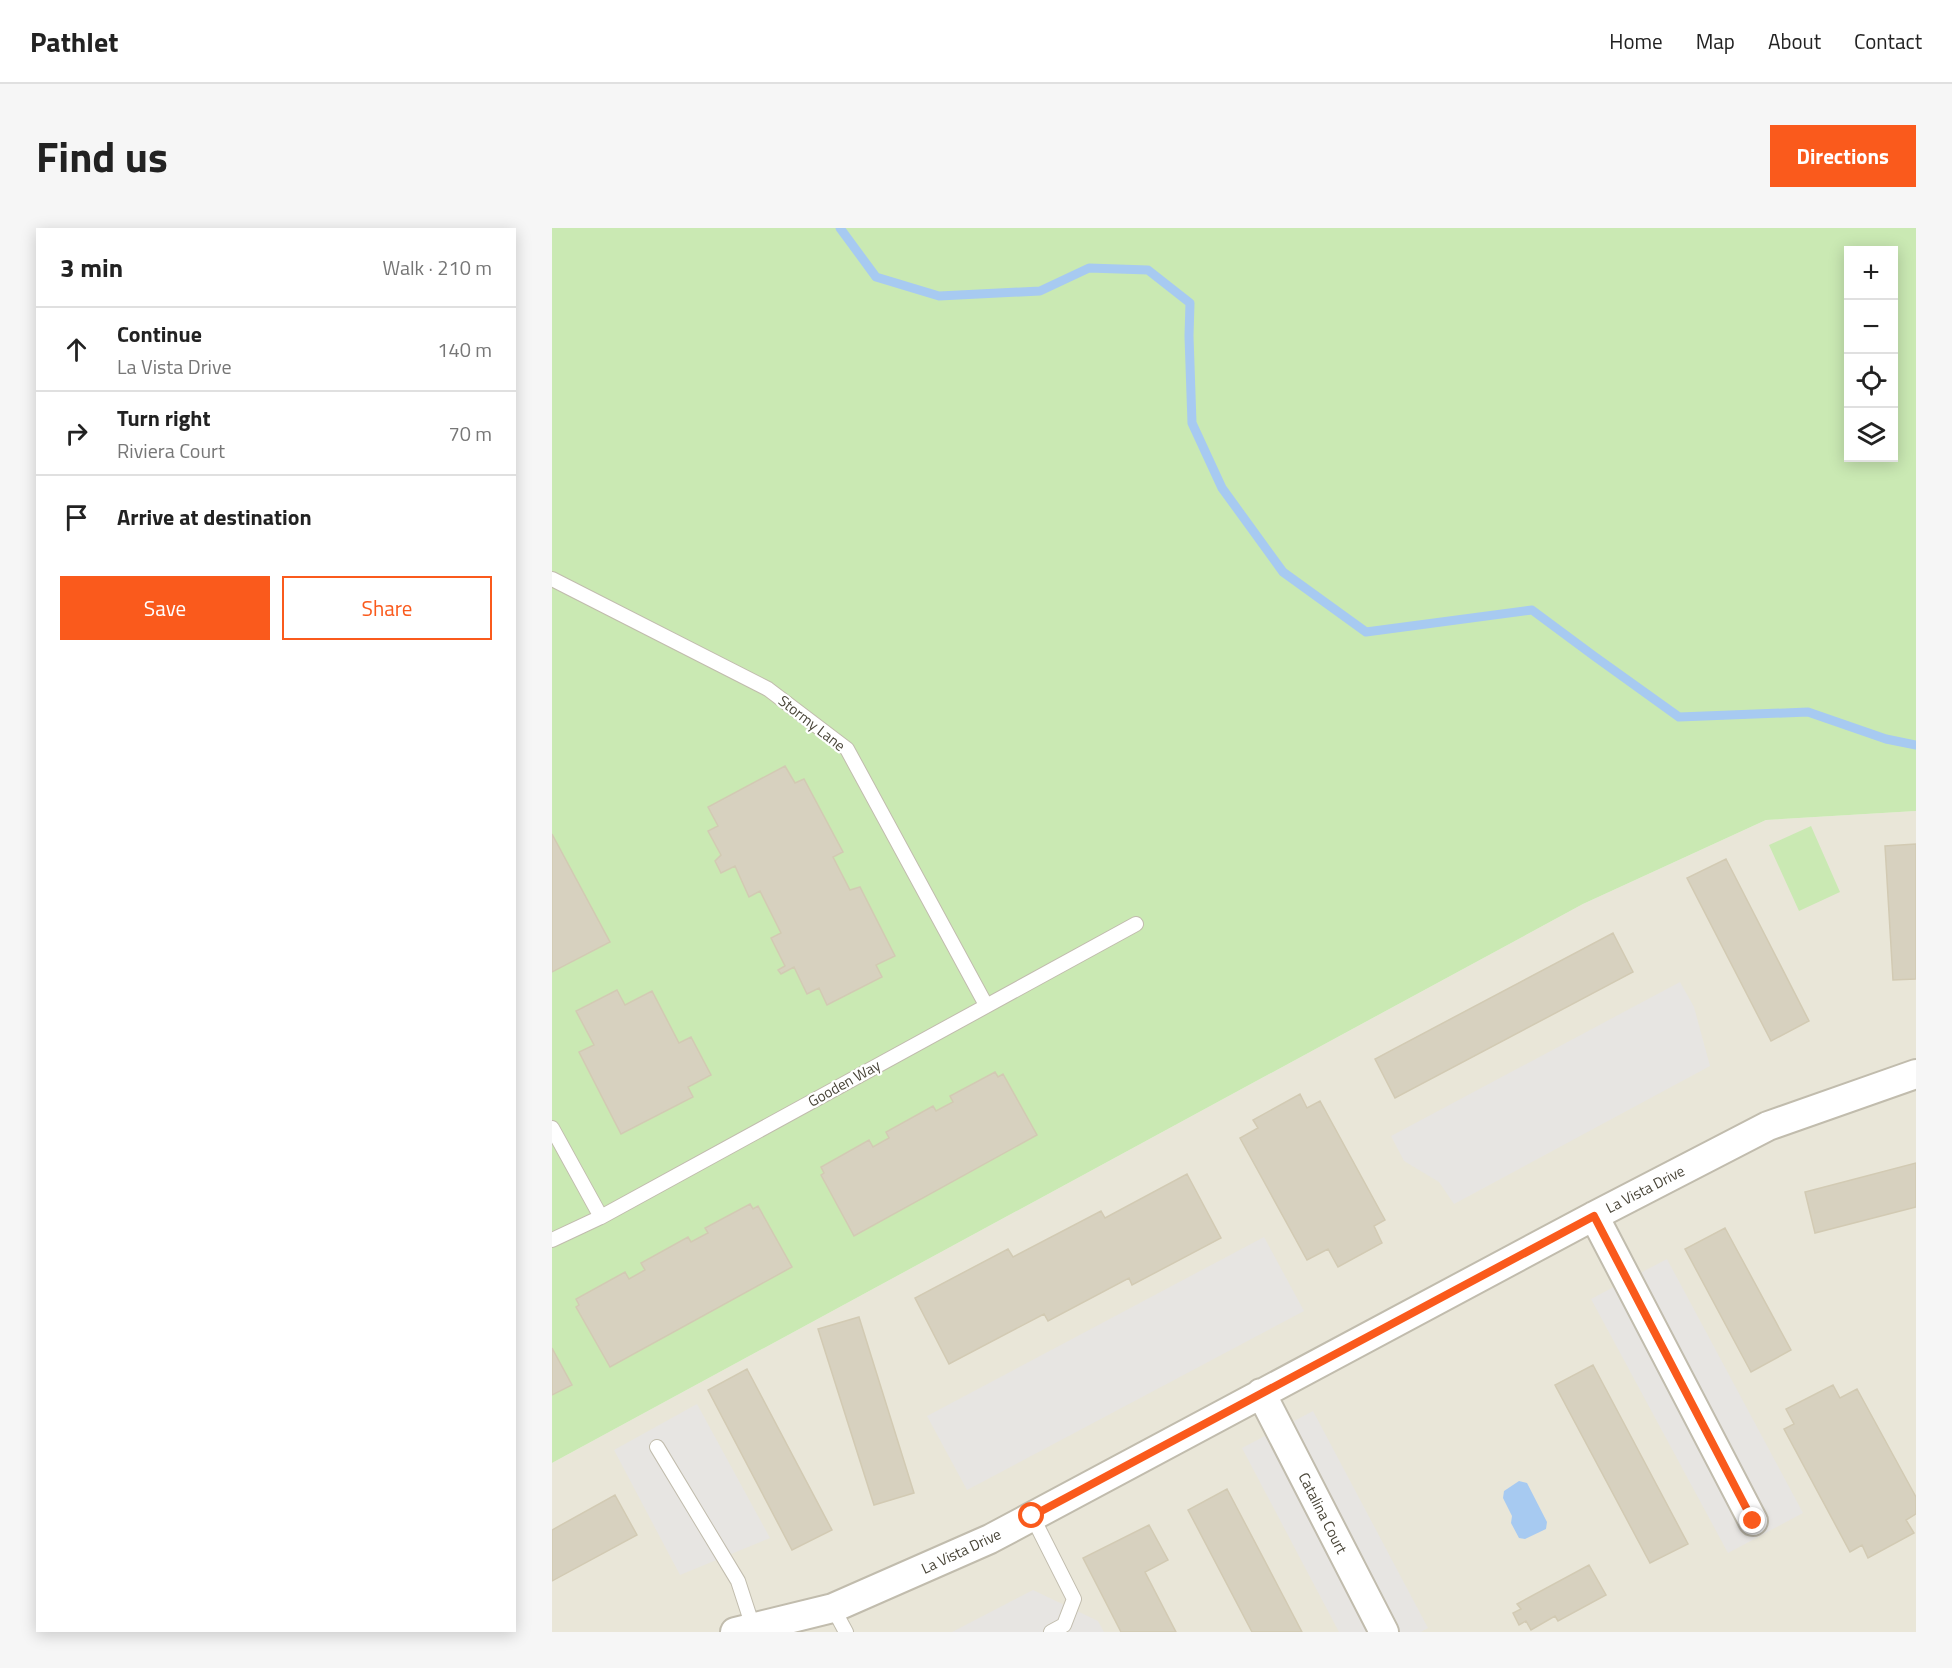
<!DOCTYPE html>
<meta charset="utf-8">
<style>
body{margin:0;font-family:"Titillium Web",sans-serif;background:#f6f6f6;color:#222}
.controls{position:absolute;right:18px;top:18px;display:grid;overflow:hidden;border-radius:0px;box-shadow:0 3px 15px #0003}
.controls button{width:54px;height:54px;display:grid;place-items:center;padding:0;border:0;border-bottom:2px solid #e0e0e0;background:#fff;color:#222;font:30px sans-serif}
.stop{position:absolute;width:18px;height:18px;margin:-14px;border:4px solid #fa5a1c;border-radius:50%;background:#fff}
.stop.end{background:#fa5a1c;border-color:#fff;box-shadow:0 2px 6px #0008}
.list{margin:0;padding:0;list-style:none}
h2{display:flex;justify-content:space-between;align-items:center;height:78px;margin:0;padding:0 24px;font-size:26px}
h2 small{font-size:20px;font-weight:400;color:#767676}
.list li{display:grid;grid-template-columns:39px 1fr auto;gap:18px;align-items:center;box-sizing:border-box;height:84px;padding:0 24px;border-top:2px solid #e0e0e0}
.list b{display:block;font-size:22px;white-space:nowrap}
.list p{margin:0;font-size:20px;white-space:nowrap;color:#767676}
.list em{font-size:20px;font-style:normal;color:#767676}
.actions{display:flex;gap:12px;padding:18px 24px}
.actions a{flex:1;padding:14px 0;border:2px solid #fa5a1c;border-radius:0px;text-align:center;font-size:21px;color:#fa5a1c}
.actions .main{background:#fa5a1c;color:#fff}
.icon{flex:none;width:33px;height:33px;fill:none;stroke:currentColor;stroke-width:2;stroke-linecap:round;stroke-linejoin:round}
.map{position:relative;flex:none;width:1364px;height:1404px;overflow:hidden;border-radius:0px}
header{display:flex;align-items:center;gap:36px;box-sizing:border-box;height:84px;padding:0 30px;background:#fff;border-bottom:2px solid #e0e0e0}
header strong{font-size:28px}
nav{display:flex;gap:33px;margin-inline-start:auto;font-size:21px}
.intro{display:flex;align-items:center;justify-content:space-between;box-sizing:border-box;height:144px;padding:0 36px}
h1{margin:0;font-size:42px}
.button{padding:15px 27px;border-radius:0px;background:#fa5a1c;color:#fff;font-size:21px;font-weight:700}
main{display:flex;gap:36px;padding:0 36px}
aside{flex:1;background:#fff;border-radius:0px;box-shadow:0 3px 15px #0003}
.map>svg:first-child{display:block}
.residential{fill:#e9e6d8}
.green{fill:#cae9b3;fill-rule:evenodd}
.parking{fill:#e7e5e2}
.water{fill:#a7caf1}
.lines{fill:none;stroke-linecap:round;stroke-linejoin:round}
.stream{stroke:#a7caf1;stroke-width:9}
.building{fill:#d7d1bf;stroke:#d2cab3;stroke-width:1.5}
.service-casing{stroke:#c1bcad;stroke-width:16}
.minor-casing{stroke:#c1bcad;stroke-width:32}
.service{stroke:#fff;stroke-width:14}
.minor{stroke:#fff;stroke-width:28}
.route{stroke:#fa5a1c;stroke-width:8}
.labels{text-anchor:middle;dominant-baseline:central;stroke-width:4.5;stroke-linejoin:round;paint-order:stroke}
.street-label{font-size:15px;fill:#494538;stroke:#fff}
</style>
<header>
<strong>Pathlet</strong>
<nav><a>Home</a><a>Map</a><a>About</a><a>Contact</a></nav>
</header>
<div class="intro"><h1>Find us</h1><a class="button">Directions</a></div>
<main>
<aside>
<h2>3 min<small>Walk · 210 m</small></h2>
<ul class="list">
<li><svg class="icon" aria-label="ahead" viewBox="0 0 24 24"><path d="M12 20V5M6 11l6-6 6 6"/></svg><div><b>Continue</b><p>La Vista Drive</p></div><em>140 m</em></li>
<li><svg class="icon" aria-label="right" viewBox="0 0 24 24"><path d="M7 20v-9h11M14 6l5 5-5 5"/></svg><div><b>Turn right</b><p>Riviera Court</p></div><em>70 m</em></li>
<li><svg class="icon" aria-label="arrive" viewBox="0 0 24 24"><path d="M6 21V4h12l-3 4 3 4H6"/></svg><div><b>Arrive at destination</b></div></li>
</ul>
<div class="actions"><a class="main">Save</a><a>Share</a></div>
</aside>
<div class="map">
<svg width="1364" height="1404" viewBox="0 0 1364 1404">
<rect width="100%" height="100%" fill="#f5f3ea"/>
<path class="residential" d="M1364,583V1404H0V1235L1031,676L1214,592Z"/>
<path class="green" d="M0,0H1364V583L1214,592L1031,676L0,1235ZM1296,22H1342V230H1296Z
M1259,598L1288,664L1247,683L1217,617Z"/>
<path class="parking" d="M1128,754L1142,779L1158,838L902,976L887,954L852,933L839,908Z
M712,1009L752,1083L415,1262L375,1188Z
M1115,1031L1251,1285L1176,1325L1039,1071Z
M145,1176L218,1310L128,1347L62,1222Z
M761,1183L876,1400L869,1404H787L690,1220Z
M481,1362L546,1393L552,1404H400Z"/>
<path class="water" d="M967,1253L975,1255L995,1294L994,1301L973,1311L967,1310L959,1295L960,1288L951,1270L952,1263Z"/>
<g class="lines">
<path class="stream" d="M288,0L324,49L387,68L488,63L537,40L596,42L638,75L637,108L640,195L670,260L731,344L814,404L980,382L1042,428L1127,489L1256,484L1334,511L1364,517"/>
</g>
<path class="building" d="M233,538L243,555L252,551L291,624L281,629L298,662L308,659L343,728L324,737L330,749L275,777L267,760L255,766L242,739L229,746L226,742L233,738L219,710L229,705L208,663L197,669L183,638L169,645L163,633L169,627L156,603L166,598L156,579Z
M0,606L58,714L0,744Z
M1364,616V751L1341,752L1333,618Z
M1174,631L1257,793L1219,813L1135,650Z
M1061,705L1081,744L843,870L823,831Z
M65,762L73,777L100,763L127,815L139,809L159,847L136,859L141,869L69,906L27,824L42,817L24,783Z
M443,844L446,849L451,846L485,907L302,1008L269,947L272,945L269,939L317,912L321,919L337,910L334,904L381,878L384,883L401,874L398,868Z
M748,866L755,880L768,873L833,992L822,998L830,1015L786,1039L776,1021L755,1032L688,910L706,900L701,892Z
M1364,935V979L1263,1005L1253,964Z
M635,946L669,1010L580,1057L577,1050L496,1093L492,1086L397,1136L363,1070L456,1021L461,1029L549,983L553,990Z
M198,976L201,981L206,978L240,1039L58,1139L24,1079L27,1077L24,1071L73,1044L77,1051L93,1042L89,1035L136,1009L139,1014L156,1005L153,1000Z
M1173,1000L1239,1122L1199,1144L1133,1021Z
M307,1089L362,1265L322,1277L266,1101Z
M0,1120L20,1157L0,1167Z
M1041,1137L1136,1316L1098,1335L1003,1157Z
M195,1141L280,1302L240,1322L156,1162Z
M1281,1157L1288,1170L1305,1161L1364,1269V1286L1354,1292L1362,1305L1316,1330L1310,1317L1298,1324L1232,1201L1242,1196L1234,1181Z
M675,1261L727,1360L750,1404H700L636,1282Z
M63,1267L85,1307L0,1353V1302Z
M597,1297L616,1332L593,1344L624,1404H569L531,1330Z
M1037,1337L1054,1367L1006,1393L1003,1388L979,1402L974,1393L967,1397L961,1385L969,1381L965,1376Z"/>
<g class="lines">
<g class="service-casing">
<path id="service" d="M0,351L216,461L295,521L434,777
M0,900L49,989
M0,1012L49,989L584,696
M105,1219L186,1353L201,1399
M480,1288L522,1371L512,1397L499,1404
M281,1380L294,1404"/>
</g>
<g class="minor-casing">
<path id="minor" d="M1042,988L1201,1293
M709,1165L832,1404
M183,1404L281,1380L438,1311L1042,988L1216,898L1364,846"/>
</g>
<use href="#service" class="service"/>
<use href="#minor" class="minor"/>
</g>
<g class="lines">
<path class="route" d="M480,1288L1042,988L1201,1293"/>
</g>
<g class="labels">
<g class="street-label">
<text transform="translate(260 495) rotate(38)">Stormy Lane</text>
<text transform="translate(292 855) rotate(-29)">Gooden Way</text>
<text transform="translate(1093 961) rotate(-27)">La Vista Drive</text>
<text transform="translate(771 1285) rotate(63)">Catalina Court</text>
<text transform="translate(409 1323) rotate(-25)">La Vista Drive</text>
</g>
</g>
</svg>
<div class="controls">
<button>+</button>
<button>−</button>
<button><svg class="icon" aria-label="locate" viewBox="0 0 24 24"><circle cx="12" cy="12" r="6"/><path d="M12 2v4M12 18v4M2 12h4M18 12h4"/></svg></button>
<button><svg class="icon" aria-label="layers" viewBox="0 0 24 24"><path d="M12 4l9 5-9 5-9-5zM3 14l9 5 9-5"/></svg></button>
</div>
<div class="stop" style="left:480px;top:1288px"></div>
<div class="stop end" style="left:1201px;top:1293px"></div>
</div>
</main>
